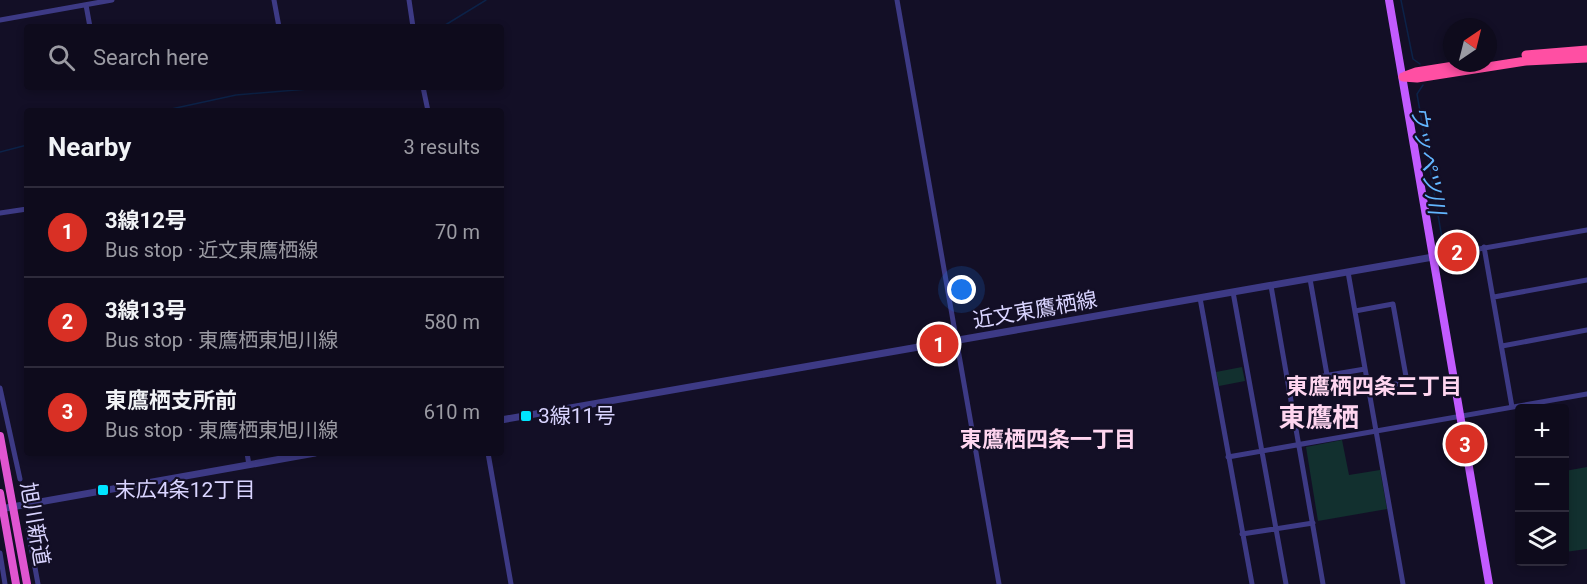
<!DOCTYPE html>
<meta charset="utf-8">
<style>
body{margin:0;font-family:Roboto,"Noto Sans JP",sans-serif;background:#171425;color:#f1f3f6}
.controls{position:absolute;right:18px;bottom:18px;display:grid;overflow:hidden;border-radius:6px;box-shadow:0 3px 9px #0003}
.controls button{width:54px;height:54px;display:grid;place-items:center;padding:0;border:0;border-bottom:2px solid #2e2b3b;background:#0e0b1c;color:#f1f3f6;font:30px sans-serif}
.compass{position:absolute;left:1443px;top:18px;width:54px;height:54px;border-radius:50%;background:#0e0b1c;box-shadow:0 3px 9px #0003;rotate:35deg}
.you{position:absolute;left:962px;top:290px;width:21px;height:21px;margin:-15px;border:4px solid #fff;border-radius:50%;background:#1a73e8;box-shadow:0 0 0 9px #1a73e833}
.badge{display:grid;place-items:center;width:39px;height:39px;border-radius:50%;background:#d93025;color:#fff;font-size:20px;font-weight:700}
.pin{position:absolute;translate:-50% -50%;border:3px solid #fff;box-shadow:0 2px 6px #0006}
.list{margin:0;padding:0;list-style:none}
h2{display:flex;justify-content:space-between;align-items:center;height:78px;margin:0;padding:0 24px;font-size:26px}
h2 small{font-size:20px;font-weight:400;color:#9b9ba3}
.list li{display:grid;grid-template-columns:39px 1fr auto;gap:18px;align-items:center;box-sizing:border-box;height:90px;padding:0 24px;border-top:2px solid #2e2b3b}
.list b{display:block;font-size:22px;white-space:nowrap}
.list p{margin:0;font-size:20px;white-space:nowrap;color:#9b9ba3}
.list em{font-size:20px;font-style:normal;color:#9b9ba3}
.icon{flex:none;width:33px;height:33px;fill:none;stroke:currentColor;stroke-width:2;stroke-linecap:round;stroke-linejoin:round}
.map{position:relative;flex:none;width:1587px;height:584px;overflow:hidden}
.search{position:absolute;background:#0e0b1c;box-shadow:0 3px 9px #0003;left:24px;top:24px;width:480px;height:66px;display:flex;align-items:center;gap:15px;box-sizing:border-box;padding:0 21px;border-radius:6px;color:#9b9ba3;font-size:22px}
.panel{position:absolute;background:#0e0b1c;box-shadow:0 3px 9px #0003;left:24px;top:108px;width:480px;height:348px;border-radius:6px}
.map>svg:first-child{display:block}
.green{fill:#12302f}
.lines{fill:none;stroke-linecap:round;stroke-linejoin:round}
.stream{stroke:#0c2248;stroke-width:1.5}
.minor{stroke:#3d3a85;stroke-width:5}
.tertiary{stroke:#3d3a85;stroke-width:7}
.primary{stroke:#c25bff;stroke-width:8}
.trunk{stroke:#e055d1;stroke-width:8}
.motorway{stroke:#ff4fa3;stroke-width:9}
.poi-dot{fill:#00e5ff;stroke:#130f26;stroke-width:2}
.labels{text-anchor:middle;dominant-baseline:central;stroke-width:4.5;stroke-linejoin:round;paint-order:stroke}
.street-label{font-size:21px;fill:#d9d4ff;stroke:#130f26}
.poi-label{font-size:21px;fill:#d9d4ff;stroke:#130f26;text-anchor:start}
.water-label{font-size:22px;font-style:italic;fill:#62b6ff;stroke:#130f26}
.neighbourhood-label{font-size:22px;font-weight:bold;fill:#ffd6f0;stroke:#130f26}
.district-label{font-size:27px;font-weight:bold;fill:#ffd6f0;stroke:#130f26}
</style>
<div class="map">
<svg width="1587" height="584" viewBox="0 0 1587 584">
<rect width="100%" height="100%" fill="#130f26"/>
<path class="green" d="M1242,367L1245,381L1219,386L1216,372Z
M1342,440L1349,475L1380,470L1387,509L1318,521L1306,447Z
M1587,467V549L1565,552V471Z"/>
<g class="lines">
<path class="stream" d="M1401,0L1413,59L1420,64
M442,27L486,0
M1423,85L1417,94L1442,238
M162,111L236,95L332,87
M0,152L27,145"/>
<path class="minor" d="M274,0L279,27
M409,0L413,27
M897,0L999,584
M86,5L90,27
M0,20L112,0
M423,87L428,111
M0,213L27,209
M1484,247L1512,407
M1433,257L1587,230
M1348,272L1403,584
M1310,279L1327,375
M1271,286L1323,584
M1233,292L1286,584
M1494,297L1587,280
M1200,298L1252,584
M1355,311L1393,304L1407,382L1369,389
M1502,346L1587,330
M1288,382L1365,369
M0,388L20,479
M247,453L249,465
M488,453L511,584
M1228,457L1587,394
M28,530L38,584
M1242,534L1313,523
M0,553L5,584"/>
<path class="tertiary" d="M501,420L1433,257
M0,509L315,453"/>
<path class="primary" d="M1389,0L1489,584"/>
<path class="trunk" d="M0,436L27,584
M0,493L16,584"/>
<path class="motorway" d="M1526,55L1587,50
M1405,76L1416,72L1473,63
M1403,77L1417,78L1526,61L1587,58"/>
</g>
<g class="poi-dot">
<rect x="520" y="410" width="12" height="12" rx="3"/>
<rect x="97" y="484" width="12" height="12" rx="3"/>
</g>
<g class="labels">
<g class="street-label">
<text transform="translate(1035 310) rotate(-10)">近文東鷹栖線</text>
<text transform="translate(35 524) rotate(80)">旭川新道</text>
</g>
<g class="poi-label">
<text x="538" y="416">3線11号</text>
<text x="115" y="490">末広4条12丁目</text>
</g>
<g class="water-label">
<text transform="translate(1428 160) rotate(80)">ウッペツ川</text>
</g>
<g class="neighbourhood-label">
<text x="1374" y="386">東鷹栖四条三丁目</text>
<text x="1048" y="439">東鷹栖四条一丁目</text>
</g>
<g class="district-label">
<text x="1319" y="418">東鷹栖</text>
</g>
</g>
</svg>
<div class="controls">
<button>+</button>
<button>−</button>
<button><svg class="icon" aria-label="layers" viewBox="0 0 24 24"><path d="M12 4l9 5-9 5-9-5zM3 14l9 5 9-5"/></svg></button>
</div>
<svg class="compass" viewBox="-18 -18 36 36"><path d="M0-13l5 13h-10z" fill="#e53935"/><path d="M0 13l5-13h-10z" fill="#9b9ba3"/></svg>
<div class="you"></div>
<div class="pin badge" style="left:939px;top:344px">1</div>
<div class="pin badge" style="left:1457px;top:252px">2</div>
<div class="pin badge" style="left:1465px;top:444px">3</div>
<div class="search"><svg class="icon" aria-label="search" viewBox="0 0 24 24"><circle cx="10" cy="10" r="6"/><path d="M15 15l6 6"/></svg>Search here</div>
<section class="panel">
<h2>Nearby<small>3 results</small></h2>
<ul class="list">
<li><span class="badge">1</span><div><b>3線12号</b><p>Bus stop · 近文東鷹栖線</p></div><em>70 m</em></li>
<li><span class="badge">2</span><div><b>3線13号</b><p>Bus stop · 東鷹栖東旭川線</p></div><em>580 m</em></li>
<li><span class="badge">3</span><div><b>東鷹栖支所前</b><p>Bus stop · 東鷹栖東旭川線</p></div><em>610 m</em></li>
</ul>
</section>
</div>
